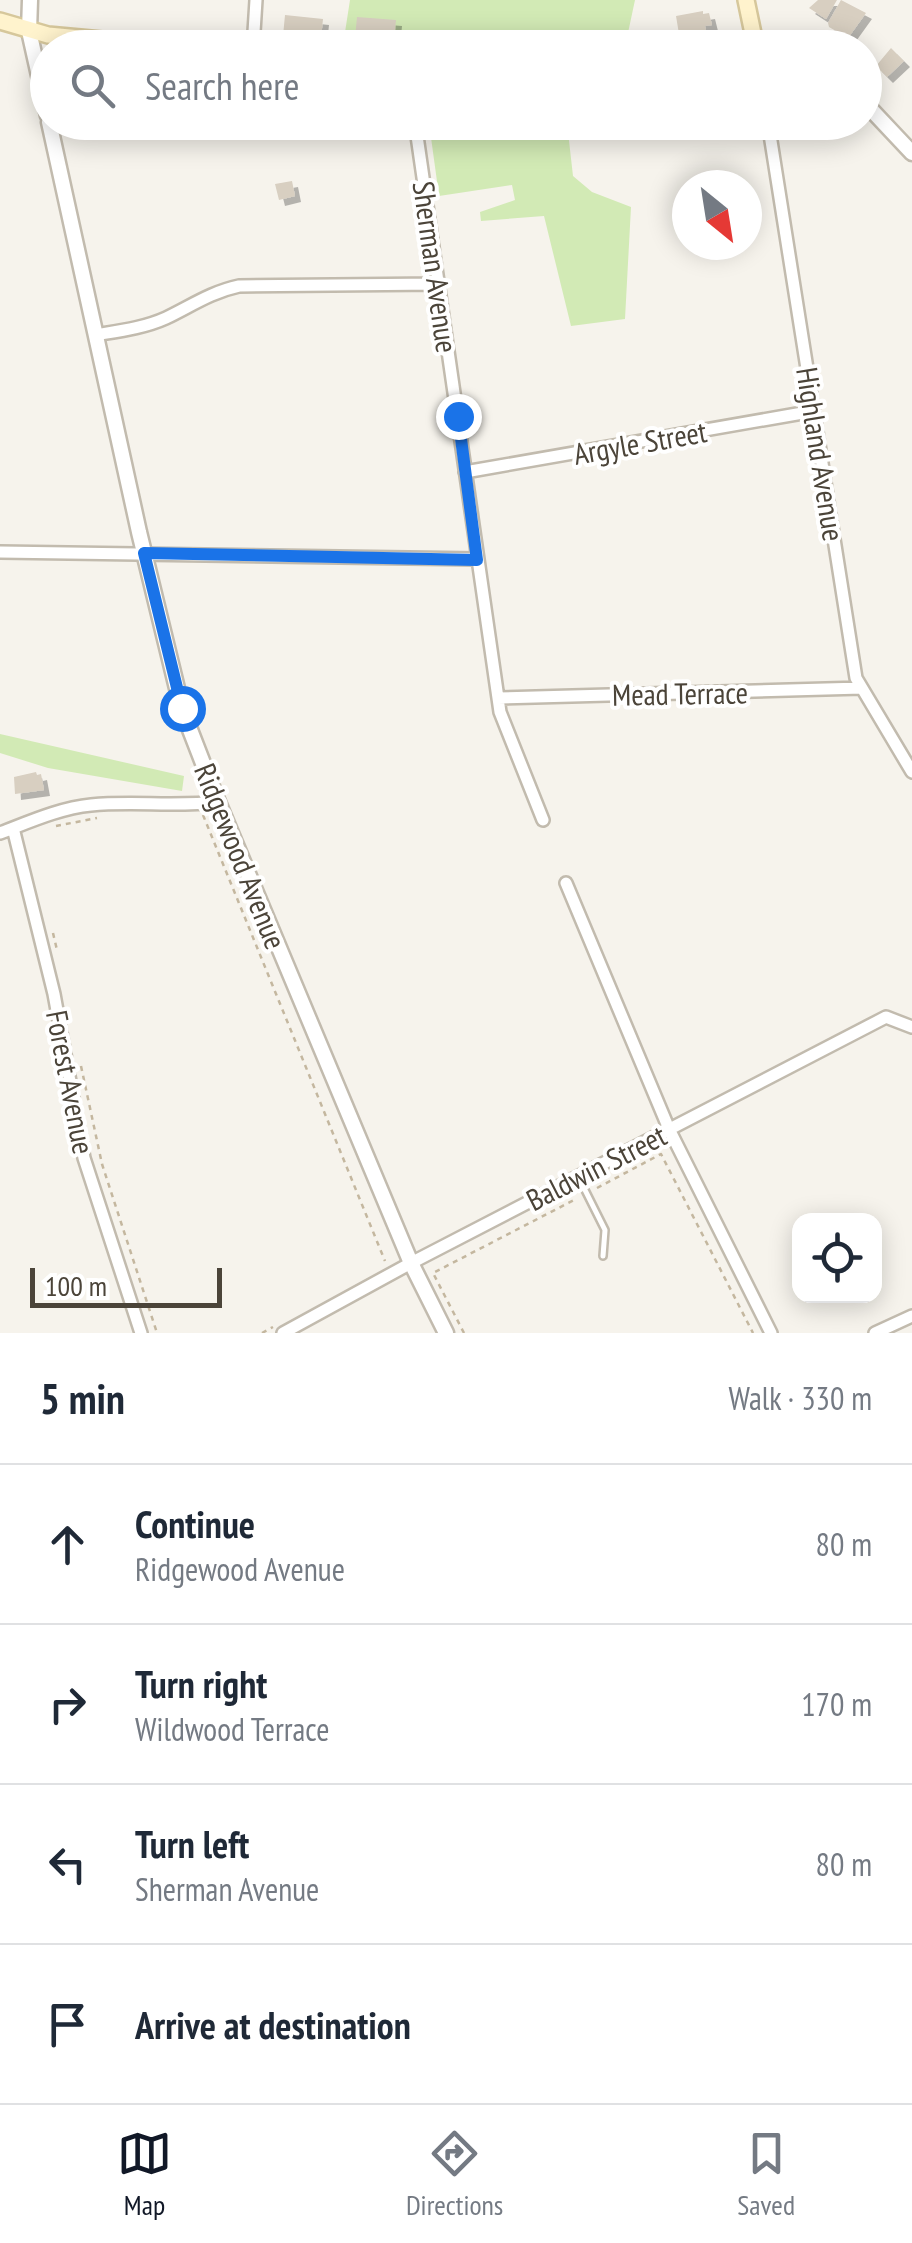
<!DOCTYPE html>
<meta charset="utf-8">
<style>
body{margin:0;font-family:"PT Sans Narrow",sans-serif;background:#f6f6f7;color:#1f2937}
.controls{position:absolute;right:30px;bottom:30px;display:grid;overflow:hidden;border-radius:20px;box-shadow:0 5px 25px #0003}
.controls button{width:90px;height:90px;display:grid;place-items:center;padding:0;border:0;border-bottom:2px solid #e0e1e3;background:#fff;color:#1f2937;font:50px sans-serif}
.compass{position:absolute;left:672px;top:170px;width:90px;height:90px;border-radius:50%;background:#fff;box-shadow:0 5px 25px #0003;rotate:150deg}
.scale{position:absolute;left:30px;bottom:25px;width:192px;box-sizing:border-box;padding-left:10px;border:5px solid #4b4439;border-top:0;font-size:28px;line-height:35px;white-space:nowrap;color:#4b4439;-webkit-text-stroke:8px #fff;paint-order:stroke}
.stop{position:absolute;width:30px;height:30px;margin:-22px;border:8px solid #1a73e8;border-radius:50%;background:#fff}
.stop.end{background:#1a73e8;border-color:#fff;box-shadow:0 2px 10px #0008}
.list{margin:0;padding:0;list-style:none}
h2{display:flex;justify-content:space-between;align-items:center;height:130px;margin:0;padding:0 40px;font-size:42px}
h2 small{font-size:32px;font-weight:400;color:#747a83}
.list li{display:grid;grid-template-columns:65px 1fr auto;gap:30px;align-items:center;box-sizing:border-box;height:160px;padding:0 40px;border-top:2px solid #e0e1e3}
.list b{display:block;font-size:38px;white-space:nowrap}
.list p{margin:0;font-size:32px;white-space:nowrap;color:#747a83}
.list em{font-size:32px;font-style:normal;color:#747a83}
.icon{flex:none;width:55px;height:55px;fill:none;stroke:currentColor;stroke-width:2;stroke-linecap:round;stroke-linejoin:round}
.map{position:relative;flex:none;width:912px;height:1333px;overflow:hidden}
.search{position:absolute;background:#fff;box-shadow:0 5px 25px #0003;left:30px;right:30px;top:30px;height:110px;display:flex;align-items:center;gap:25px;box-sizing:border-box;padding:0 35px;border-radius:55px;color:#747a83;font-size:38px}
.sheet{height:770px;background:#fff}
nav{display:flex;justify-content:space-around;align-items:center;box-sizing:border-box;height:140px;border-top:2px solid #e0e1e3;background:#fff;font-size:28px;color:#747a83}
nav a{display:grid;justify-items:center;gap:5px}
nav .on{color:#111827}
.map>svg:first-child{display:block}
.green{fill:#d2eab5}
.building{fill:#d8cfc1;filter:url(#shadow)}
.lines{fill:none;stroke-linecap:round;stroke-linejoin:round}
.service-casing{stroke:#c2bbae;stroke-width:10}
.minor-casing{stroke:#c2bbae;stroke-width:16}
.tertiary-casing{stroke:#c2bbae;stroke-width:19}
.secondary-casing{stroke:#d6c79b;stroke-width:20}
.path{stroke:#c4b79f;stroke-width:2.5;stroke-dasharray:5 5;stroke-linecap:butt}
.service{stroke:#fff;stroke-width:5}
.minor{stroke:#fff;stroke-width:11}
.tertiary{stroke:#fff;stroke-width:14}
.secondary{stroke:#fff3cd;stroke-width:15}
.route{stroke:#1a73e8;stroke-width:12}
.labels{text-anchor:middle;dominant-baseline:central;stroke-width:8;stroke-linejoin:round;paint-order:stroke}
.street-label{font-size:30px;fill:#4b4439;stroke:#fff}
</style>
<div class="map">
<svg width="912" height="1333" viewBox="0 0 912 1333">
<defs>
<filter id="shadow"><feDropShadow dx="6" dy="6" stdDeviation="0" flood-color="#0004"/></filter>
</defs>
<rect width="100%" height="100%" fill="#f6f3ec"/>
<path class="green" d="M350,0H635L625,47L343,45Z
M429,123H567L573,176L592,192L631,207L625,319L571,326L544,216L481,221L480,212L515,200L512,185L439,196Z
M0,734L184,776L182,791L48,768L0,753Z"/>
<path class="building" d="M818,0H837L826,19L809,8Z
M841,0L866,13L848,38L829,27L828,23Z
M703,11V14L709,13L712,25L705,26L706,30L679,34L676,16Z
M285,15L323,19L321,38L283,36Z
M357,17L396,20L394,41L355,38Z
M891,48L904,61L887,77L876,66Z
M292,181L295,196L279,200L275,184Z
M36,772L37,775L41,774L44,790L15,794L14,777Z"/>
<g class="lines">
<g class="service-casing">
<path id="service" d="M578,1176L605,1230L603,1256"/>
</g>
<g class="minor-casing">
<path id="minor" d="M253,48L256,0
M415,122L500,712L543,820
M768,122L856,678L912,772
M95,335C119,331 144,328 166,318C191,306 211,292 239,286L438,284
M465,472L814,411
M0,552L477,559
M498,698L862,688
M13,828L54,994L84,1158L141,1333
M0,833C29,822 60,808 91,805C133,801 175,807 218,802
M566,883L669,1129L771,1333
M283,1333L411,1263L886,1017L912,1027
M875,1333L912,1316"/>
</g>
<g class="tertiary-casing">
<path id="tertiary" d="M30,0L29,31L48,116
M864,102L912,153
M49,122L139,532L182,709L218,802L411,1263L446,1333"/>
</g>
<g class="secondary-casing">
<path id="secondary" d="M746,0L756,48
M0,21L48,35L188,48"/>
</g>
<path class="path" d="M203,815L385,1261
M56,826L97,818
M53,933L57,950
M81,1066L102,1164L157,1333
M597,1188L661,1154L753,1333
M262,1333L273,1327
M464,1333L433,1273L576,1199"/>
<use href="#service" class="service"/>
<use href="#minor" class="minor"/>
<use href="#tertiary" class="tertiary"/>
<use href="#secondary" class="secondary"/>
</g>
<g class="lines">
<path class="route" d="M182,708L144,553L477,560L458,416"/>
</g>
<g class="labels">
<g class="street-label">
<text transform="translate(436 267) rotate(82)">Sherman Avenue</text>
<text transform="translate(640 442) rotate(-10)">Argyle Street</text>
<text transform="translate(821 454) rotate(81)">Highland Avenue</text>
<text transform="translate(680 693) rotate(-1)">Mead Terrace</text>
<text transform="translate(241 856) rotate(68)">Ridgewood Avenue</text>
<text transform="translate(71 1082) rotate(79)">Forest Avenue</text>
<text transform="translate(596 1167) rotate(-27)">Baldwin Street</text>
</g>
</g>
</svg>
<div class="controls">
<button><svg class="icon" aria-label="locate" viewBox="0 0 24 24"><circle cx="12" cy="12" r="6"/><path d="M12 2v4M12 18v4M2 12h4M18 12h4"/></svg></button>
</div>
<svg class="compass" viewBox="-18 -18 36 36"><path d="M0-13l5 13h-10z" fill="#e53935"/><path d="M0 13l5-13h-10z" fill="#747a83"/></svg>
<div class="scale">100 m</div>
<div class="stop" style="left:182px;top:708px"></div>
<div class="stop end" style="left:458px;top:416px"></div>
<div class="search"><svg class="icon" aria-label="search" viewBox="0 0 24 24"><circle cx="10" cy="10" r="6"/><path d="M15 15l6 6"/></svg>Search here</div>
</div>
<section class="sheet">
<h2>5 min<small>Walk · 330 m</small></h2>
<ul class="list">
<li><svg class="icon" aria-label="ahead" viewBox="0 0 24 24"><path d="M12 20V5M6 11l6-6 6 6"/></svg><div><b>Continue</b><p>Ridgewood Avenue</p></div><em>80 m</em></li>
<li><svg class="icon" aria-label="right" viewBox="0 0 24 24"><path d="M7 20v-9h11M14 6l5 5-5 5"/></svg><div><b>Turn right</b><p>Wildwood Terrace</p></div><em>170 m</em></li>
<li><svg class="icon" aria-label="left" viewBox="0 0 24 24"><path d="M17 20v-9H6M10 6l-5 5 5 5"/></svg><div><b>Turn left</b><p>Sherman Avenue</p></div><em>80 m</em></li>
<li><svg class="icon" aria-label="arrive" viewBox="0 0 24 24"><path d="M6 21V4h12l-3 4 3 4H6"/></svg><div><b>Arrive at destination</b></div></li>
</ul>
</section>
<nav>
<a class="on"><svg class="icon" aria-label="map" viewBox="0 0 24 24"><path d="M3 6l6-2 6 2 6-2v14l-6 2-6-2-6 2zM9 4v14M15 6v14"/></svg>Map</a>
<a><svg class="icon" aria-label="directions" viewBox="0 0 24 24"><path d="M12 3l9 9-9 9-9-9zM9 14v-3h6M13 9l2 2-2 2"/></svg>Directions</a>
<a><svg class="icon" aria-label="saved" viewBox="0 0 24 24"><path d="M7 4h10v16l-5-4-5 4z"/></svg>Saved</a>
</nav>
